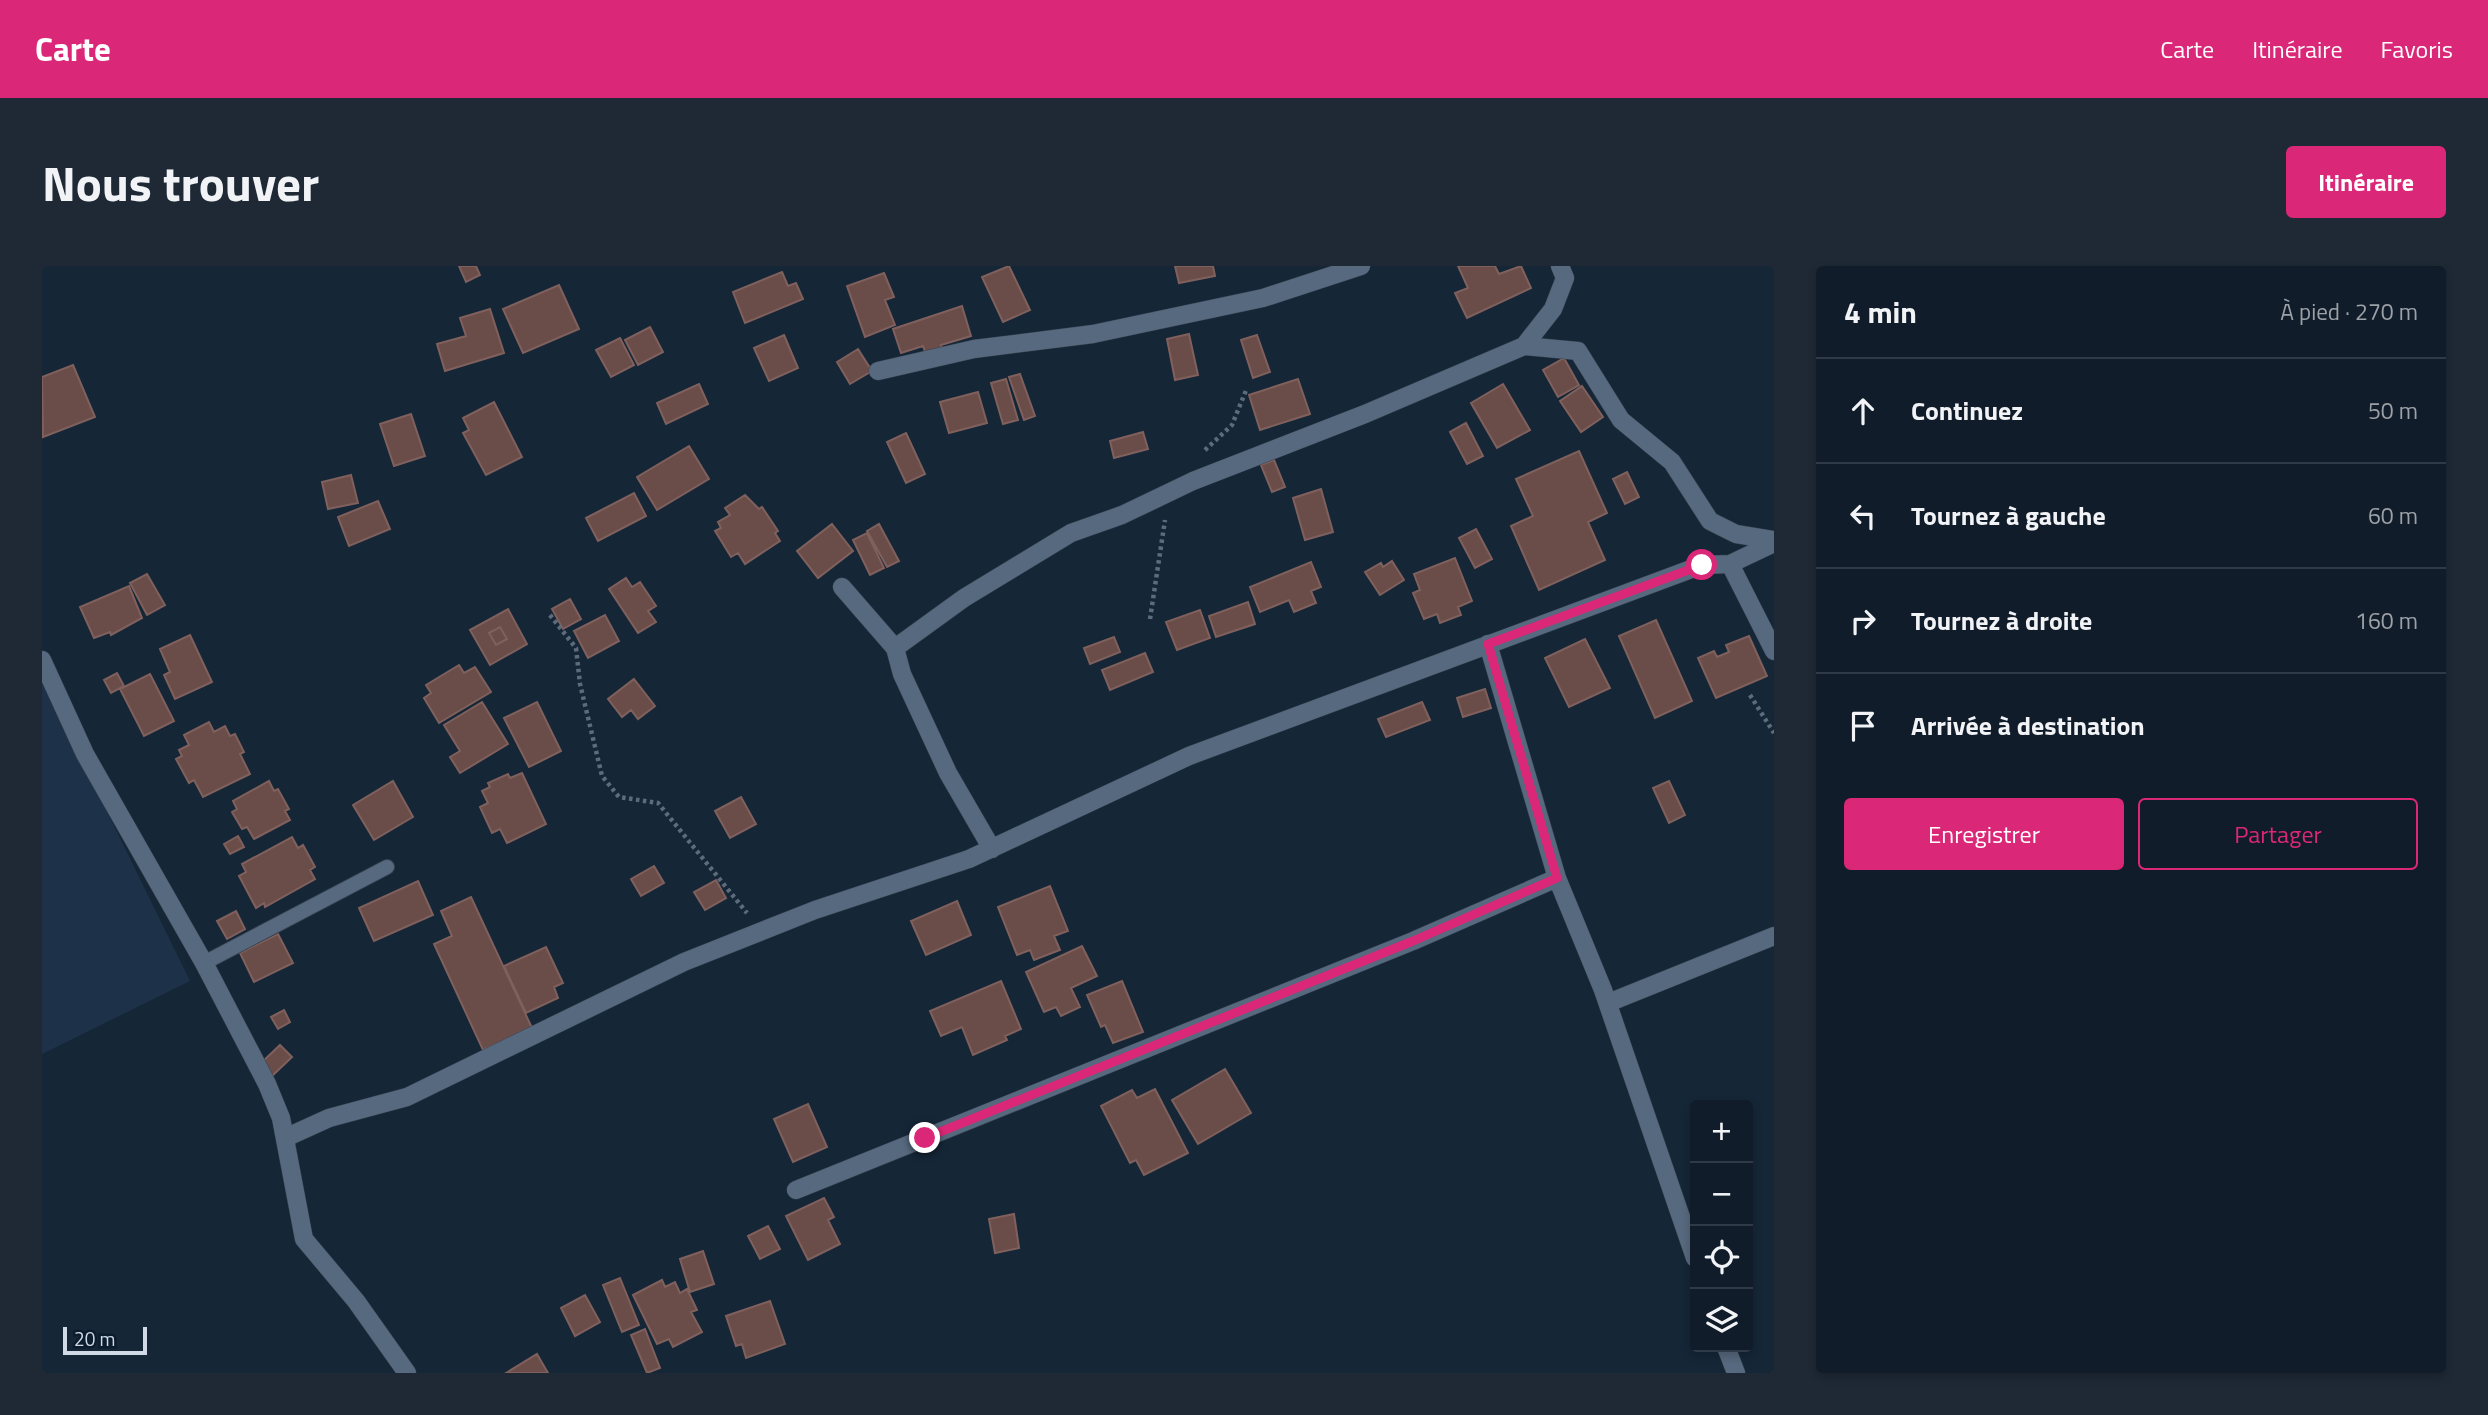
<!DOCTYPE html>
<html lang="fr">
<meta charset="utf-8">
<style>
body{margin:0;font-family:"Titillium Web",sans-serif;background:#1e2935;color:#f1f3f6}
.controls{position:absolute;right:21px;bottom:21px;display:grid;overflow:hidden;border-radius:7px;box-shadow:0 4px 10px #0003}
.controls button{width:63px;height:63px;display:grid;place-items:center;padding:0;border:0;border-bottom:2px solid #303a46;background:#101c29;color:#f1f3f6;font:35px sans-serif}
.scale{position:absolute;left:21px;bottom:18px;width:84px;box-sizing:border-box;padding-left:7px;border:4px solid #cfdae6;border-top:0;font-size:19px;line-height:24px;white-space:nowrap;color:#cfdae6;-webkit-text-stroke:5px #0c1c2d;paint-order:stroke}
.stop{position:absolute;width:21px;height:21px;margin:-16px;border:5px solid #db2777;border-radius:50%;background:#fff}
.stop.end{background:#db2777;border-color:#fff;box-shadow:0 2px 7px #0008}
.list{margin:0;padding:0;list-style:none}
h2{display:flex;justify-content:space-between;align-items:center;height:91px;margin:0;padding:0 28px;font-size:30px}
h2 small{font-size:23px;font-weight:400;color:#9ca1a8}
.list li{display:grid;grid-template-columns:46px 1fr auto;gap:21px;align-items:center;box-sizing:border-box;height:105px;padding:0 28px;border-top:2px solid #303a46}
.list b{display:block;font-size:26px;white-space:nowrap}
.list em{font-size:23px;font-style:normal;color:#9ca1a8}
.actions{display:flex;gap:14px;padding:21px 28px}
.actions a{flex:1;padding:16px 0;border:2px solid #db2777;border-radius:7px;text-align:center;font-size:24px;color:#db2777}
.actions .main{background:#db2777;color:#fff}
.icon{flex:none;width:38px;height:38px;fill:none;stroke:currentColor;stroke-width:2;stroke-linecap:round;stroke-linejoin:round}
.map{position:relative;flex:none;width:1732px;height:1107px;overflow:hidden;border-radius:7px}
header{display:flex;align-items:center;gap:42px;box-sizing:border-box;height:98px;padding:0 35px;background:#db2777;color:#fff}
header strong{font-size:33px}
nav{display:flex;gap:38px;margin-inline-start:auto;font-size:24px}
.intro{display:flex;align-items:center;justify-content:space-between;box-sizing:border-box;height:168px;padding:0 42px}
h1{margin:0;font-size:49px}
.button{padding:18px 32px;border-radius:7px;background:#db2777;color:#fff;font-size:24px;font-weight:700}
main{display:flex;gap:42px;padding:0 42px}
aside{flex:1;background:#101c29;border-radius:7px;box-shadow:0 4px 10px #0003}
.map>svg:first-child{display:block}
.built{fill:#1d3248}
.building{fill:#6a4d49;stroke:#7f605d;stroke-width:2;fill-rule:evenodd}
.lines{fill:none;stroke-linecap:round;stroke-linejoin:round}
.lane-casing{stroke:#374352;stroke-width:16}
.street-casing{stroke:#374352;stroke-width:19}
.path{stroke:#5d6c7b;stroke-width:4.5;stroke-dasharray:3.5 3.5;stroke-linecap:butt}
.lane{stroke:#57697e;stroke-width:14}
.street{stroke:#57697e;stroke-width:18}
.route{stroke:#db2777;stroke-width:9}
</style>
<header>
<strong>Carte</strong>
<nav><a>Carte</a><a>Itinéraire</a><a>Favoris</a></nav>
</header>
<div class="intro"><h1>Nous trouver</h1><a class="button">Itinéraire</a></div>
<main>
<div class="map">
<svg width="1732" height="1107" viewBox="0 0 1732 1107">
<rect width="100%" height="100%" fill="#152637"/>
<path class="built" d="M0,413L148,715L0,788Z"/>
<path class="building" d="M417,0H434L438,9L424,16Z
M967,0L988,44L961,56L940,11Z
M1133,0H1171L1173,10L1137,17Z
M1416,0H1453L1457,8L1479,0L1489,22L1425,52L1413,27L1426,22Z
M740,6L746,20L754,17L761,33L703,57L691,26Z
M842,7L852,31L843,34L853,59L823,71L805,20Z
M517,19L537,63L481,87L461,43Z
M920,40L929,70L899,79L901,86L885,91L881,80L859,87L851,63Z
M448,43L462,87L403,105L395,78L424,70L418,52Z
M608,61L621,86L596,99L583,74Z
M1147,68L1156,109L1133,114L1125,73Z
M742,69L756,102L727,115L712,82Z
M1215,69L1228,106L1211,112L1199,74Z
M578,72L592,99L569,111L554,84Z
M816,83L830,105L808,118L795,96Z
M1522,92L1537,119L1516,131L1501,104Z
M31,99L53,151L1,171L0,111Z
M978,108L993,150L982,154L967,111Z
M964,113L976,154L961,158L949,117Z
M1256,113L1268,148L1218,164L1207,129Z
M657,118L666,138L624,158L615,137Z
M1461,118L1488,164L1455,182L1429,137Z
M1540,120L1561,151L1539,166L1518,135Z
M936,126L945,157L907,167L898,136Z
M452,136L480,191L444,209L421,167L427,164L421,152Z
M369,148L383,190L352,200L338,158Z
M1424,157L1441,190L1425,198L1408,166Z
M1101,166L1106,183L1072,192L1068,175Z
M864,167L883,208L864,217L845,176Z
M647,180L667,213L615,244L595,211Z
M1537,185L1565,247L1546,256L1563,294L1497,324L1469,260L1491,250L1474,213Z
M1232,194L1243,221L1230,226L1219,199Z
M1585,206L1597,231L1583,238L1571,213Z
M309,209L316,237L286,243L280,216Z
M1279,223L1291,266L1263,274L1251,232Z
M592,227L604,250L556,275L544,252Z
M703,229L717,243L720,241L736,265L733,267L738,275L703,298L696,287L689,291L673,265L679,262L676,256L688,249L683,242Z
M336,235L348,263L307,280L296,251Z
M790,258L811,285L776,312L755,285Z
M837,258L857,295L845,301L825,265Z
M1434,263L1450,293L1433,302L1417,272Z
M825,267L842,302L828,309L811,274Z
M1413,292L1430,335L1416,341L1419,349L1398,357L1395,348L1382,353L1371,327L1378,324L1372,308Z
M1350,295L1362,314L1338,329L1323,306L1339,297L1341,301Z
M1269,296L1279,321L1269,325L1274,337L1252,346L1247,334L1218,346L1208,321Z
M105,308L123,339L105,349L88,317Z
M584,312L590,321L598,316L614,340L606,345L614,356L596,367L567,323Z
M87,320L100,352L69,369L68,366L52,372L38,341Z
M528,333L539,353L521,363L510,343Z
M1206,336L1213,358L1174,371L1167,350Z
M466,343L485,378L448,399L428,364ZM458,361L465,373L454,379L447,367Z
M1158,344L1168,372L1135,384L1124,356Z
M563,349L577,375L546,392L532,365Z
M1614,354L1650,435L1613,452L1577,370Z
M458,361L465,373L454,379L447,367Z
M148,369L170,416L133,433L122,409L128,406L118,383Z
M1707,370L1725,410L1674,432L1656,392L1672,385L1675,391L1687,386L1684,379Z
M1072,371L1078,386L1048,398L1042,382Z
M1543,373L1568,422L1527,441L1503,392Z
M1103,387L1111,406L1068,424L1060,404Z
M417,399L422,407L433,401L449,426L397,457L382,432L389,427L384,419Z
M75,407L82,420L69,427L62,414Z
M108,408L132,455L102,470L78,423Z
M592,413L613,440L596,453L589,444L580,451L566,433Z
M1443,423L1449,442L1421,451L1415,432Z
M440,436L466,478L418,507L408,491L418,485L402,459Z
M495,436L519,485L487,501L462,452Z
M1380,436L1388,454L1344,471L1336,453Z
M167,456L172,466L183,460L188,470L193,468L202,486L198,488L208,508L161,531L152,514L147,517L134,493L140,490L137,484L147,479L142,469Z
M480,507L504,558L465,577L458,563L450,567L438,541L446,537L440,525L448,521L446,517L466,508L468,512Z
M227,515L232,525L236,523L247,543L243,545L248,554L212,573L205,561L200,563L190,546L195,543L191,535Z
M351,515L371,551L332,574L311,539Z
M1627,515L1643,549L1627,557L1611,522Z
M699,531L714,558L688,572L673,545Z
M196,570L202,581L188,588L182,578Z
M250,571L256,582L261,579L273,601L268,604L273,613L223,641L222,637L214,642L197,610L204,606L200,598Z
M612,600L622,617L599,630L589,613Z
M674,614L684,632L663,644L652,626Z
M376,615L391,649L332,675L317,642Z
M1008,620L1026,665L1012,670L1018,684L992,694L988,684L975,689L956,641Z
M429,631L490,762L441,784L392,678L410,670L399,645Z
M915,635L929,669L884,689L869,655Z
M194,645L203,663L185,673L175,655Z
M236,668L251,697L212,716L198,687Z
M1040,680L1055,710L1029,722L1038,741L1019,750L1014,741L1002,746L984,706Z
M504,681L521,717L512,721L516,732L484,747L462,700Z
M959,715L979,763L963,770L965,774L931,789L920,761L899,770L888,745Z
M1080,715L1101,766L1071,777L1063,759L1059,761L1045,729Z
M242,744L248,756L236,763L229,751Z
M238,779L250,791L230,810L218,798Z
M1183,803L1209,847L1156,878L1130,834Z
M1113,823L1146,887L1102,909L1094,894L1088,897L1059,840L1090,824L1095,832Z
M766,838L785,881L751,896L732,853Z
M782,932L792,951L786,954L798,978L766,994L744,950Z
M972,948L977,982L953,987L947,953Z
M726,960L738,983L718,993L706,970Z
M661,985L672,1018L648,1026L638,993Z
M578,1012L597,1059L580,1066L561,1019Z
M620,1014L623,1021L633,1016L638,1027L645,1023L655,1044L649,1046L660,1066L631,1081L627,1073L615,1078L591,1029Z
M543,1029L558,1056L533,1070L519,1042Z
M728,1035L743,1078L704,1092L700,1078L694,1080L684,1050Z
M603,1063L618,1102L605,1107L589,1069Z
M495,1088L506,1107H464Z"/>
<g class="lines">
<g class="lane-casing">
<path id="lane" d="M162,697L345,601"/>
</g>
<g class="street-casing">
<path id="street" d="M1518,0L1523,12L1511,43L1482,80L1536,85L1579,154L1630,196L1668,255L1694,268L1732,274
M836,105L932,83L1051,68L1221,32L1319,0
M1688,298L1732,385
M800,321L853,382L860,408L906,507L950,583
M1446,378L1515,612L1561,724L1653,992
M853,382L922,332L1029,267L1080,249L1151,215L1323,148L1482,80
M0,394L43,488L162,697L225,818L239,852L262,973L314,1035L365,1107
M1566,737L1732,670
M243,872L287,852L365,831L642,696L773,644L927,593L1147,490L1660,299L1688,298L1732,277
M754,924L1371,675L1515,612
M1684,1081L1694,1107"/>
</g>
<path class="path" d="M1163,184L1190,159L1205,122
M508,349L534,382L538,418L560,510L577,531L616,537L705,647
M1108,353L1123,254
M1708,429L1732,467"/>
<use href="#lane" class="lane"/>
<use href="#street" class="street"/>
</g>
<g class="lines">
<path class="route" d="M883,872L1371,675L1515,612L1446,378L1660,299"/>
</g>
</svg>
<div class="controls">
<button>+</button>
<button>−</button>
<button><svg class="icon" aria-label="locate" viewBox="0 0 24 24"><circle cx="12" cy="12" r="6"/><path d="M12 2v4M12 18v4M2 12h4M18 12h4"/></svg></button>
<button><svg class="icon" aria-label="layers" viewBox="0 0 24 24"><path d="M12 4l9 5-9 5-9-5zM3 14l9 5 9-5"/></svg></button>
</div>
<div class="scale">20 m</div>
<div class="stop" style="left:1660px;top:299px"></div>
<div class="stop end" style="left:883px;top:872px"></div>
</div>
<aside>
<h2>4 min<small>À pied · 270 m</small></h2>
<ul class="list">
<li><svg class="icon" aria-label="ahead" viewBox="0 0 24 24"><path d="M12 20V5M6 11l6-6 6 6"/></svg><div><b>Continuez</b></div><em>50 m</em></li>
<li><svg class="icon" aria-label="left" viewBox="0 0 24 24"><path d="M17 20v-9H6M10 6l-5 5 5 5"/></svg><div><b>Tournez à gauche</b></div><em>60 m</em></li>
<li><svg class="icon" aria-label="right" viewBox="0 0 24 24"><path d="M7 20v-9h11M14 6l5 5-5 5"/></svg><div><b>Tournez à droite</b></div><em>160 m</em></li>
<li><svg class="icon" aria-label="arrive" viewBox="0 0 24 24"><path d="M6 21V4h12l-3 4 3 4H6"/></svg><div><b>Arrivée à destination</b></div></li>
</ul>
<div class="actions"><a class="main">Enregistrer</a><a>Partager</a></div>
</aside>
</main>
